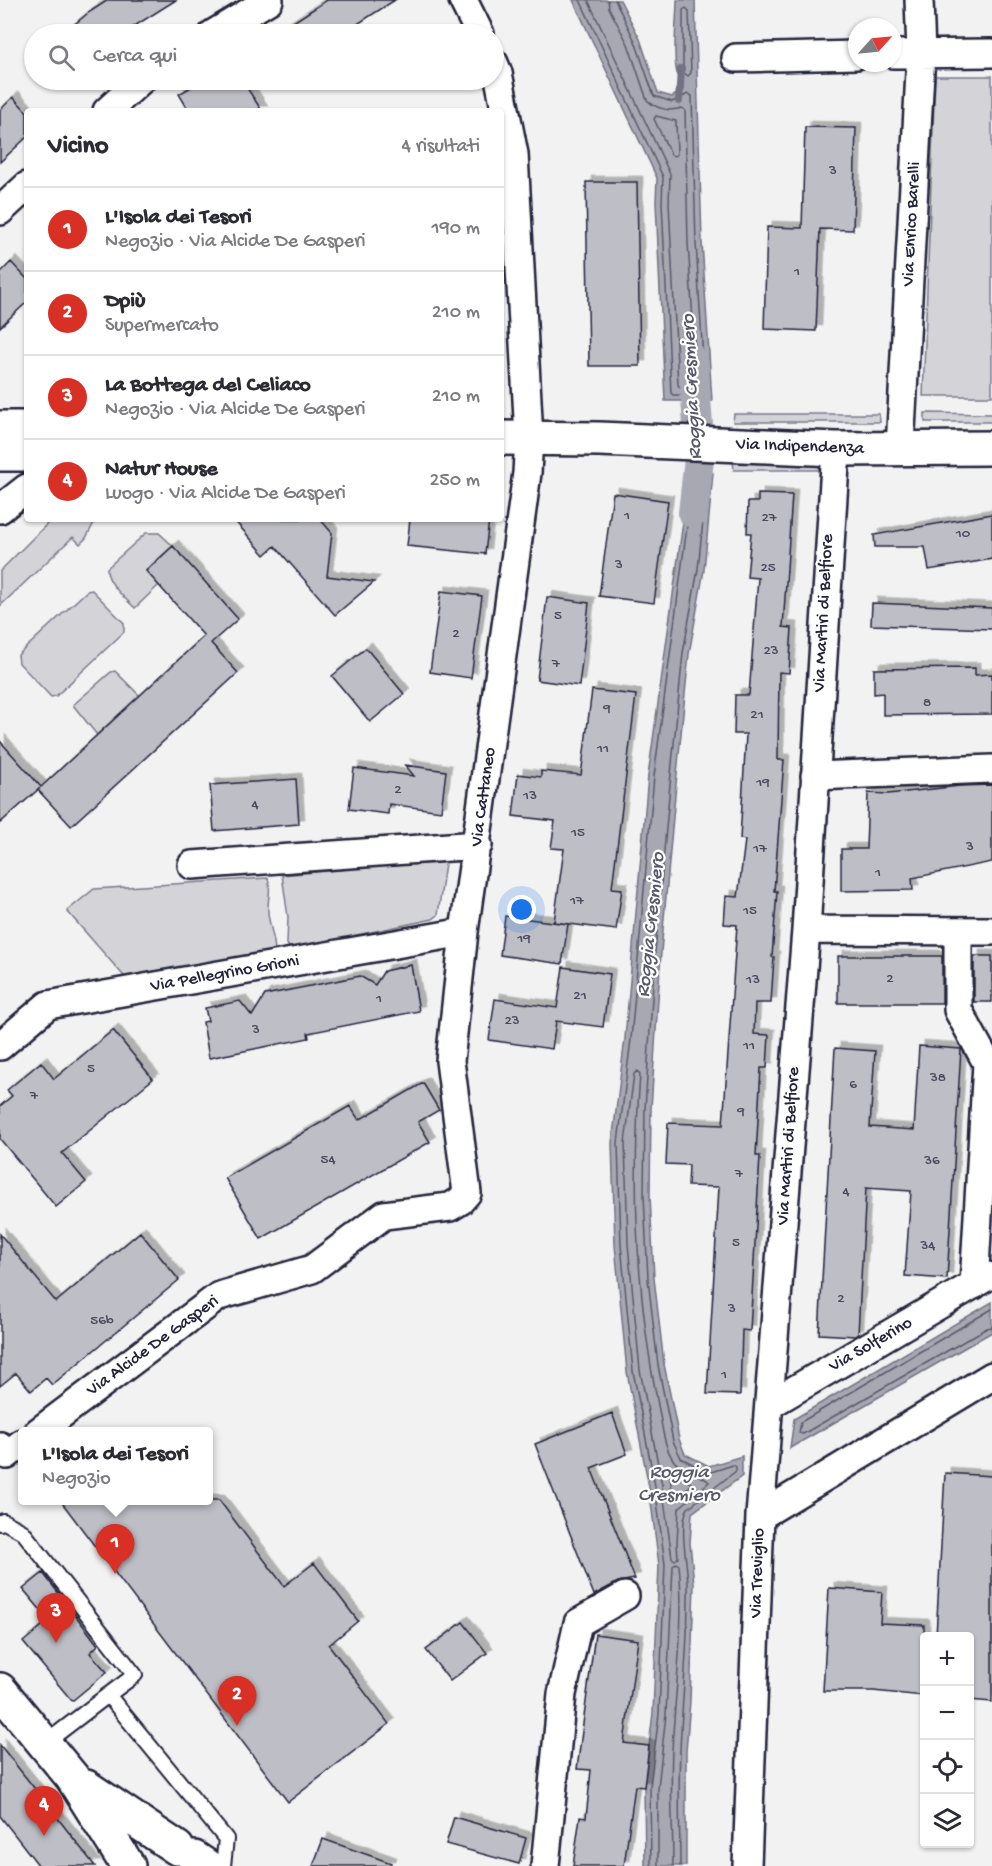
<!DOCTYPE html>
<html lang="it">
<meta charset="utf-8">
<style>
body{margin:0;font-family:"Gochi Hand",sans-serif;background:#f7f7f7;color:#2b2b33}
.controls{position:absolute;right:18px;bottom:18px;display:grid;overflow:hidden;border-radius:6px;box-shadow:0 2px 4px #0004}
.controls button{width:54px;height:54px;display:grid;place-items:center;padding:0;border:0;border-bottom:2px solid #e1e1e2;background:#fff;color:#2b2b33;font:30px sans-serif}
.compass{position:absolute;left:848px;top:18px;width:54px;height:54px;border-radius:50%;background:#fff;box-shadow:0 2px 4px #0004;rotate:63deg}
.you{position:absolute;left:522px;top:910px;width:21px;height:21px;margin:-15px;border:4px solid #fff;border-radius:50%;background:#1a73e8;box-shadow:0 0 0 9px #1a73e833}
.badge{display:grid;place-items:center;width:39px;height:39px;border-radius:50%;background:#d93025;color:#fff;font-size:20px;font-weight:700}
.pin{position:absolute;translate:-50% -50px;filter:drop-shadow(0 2px 3px #0008)}
.pin::after{content:'';position:absolute;top:32px;width:21px;height:18px;background:inherit;clip-path:polygon(0 0,100% 0,50% 100%)}
.popup{position:absolute;left:18px;top:1427px;width:195px;height:78px;box-sizing:border-box;display:grid;place-content:center;border-radius:6px;background:#fff;filter:drop-shadow(0 2px 4px #0005);font-size:20px;white-space:nowrap;color:#7c7c81}
.popup b{font-size:22px;color:#2b2b33}
.popup::after{content:'';position:absolute;left:50%;top:100%;margin-left:-12px;border:12px solid transparent;border-top-color:#fff}
.list{margin:0;padding:0;list-style:none}
h2{display:flex;justify-content:space-between;align-items:center;height:78px;margin:0;padding:0 24px;font-size:26px}
h2 small{font-size:20px;font-weight:400;color:#7c7c81}
.list li{display:grid;grid-template-columns:39px 1fr auto;gap:18px;align-items:center;box-sizing:border-box;height:84px;padding:0 24px;border-top:2px solid #e1e1e2}
.list b{display:block;font-size:22px;white-space:nowrap}
.list p{margin:0;font-size:20px;white-space:nowrap;color:#7c7c81}
.list em{font-size:20px;font-style:normal;color:#7c7c81}
.icon{flex:none;width:33px;height:33px;fill:none;stroke:currentColor;stroke-width:2;stroke-linecap:round;stroke-linejoin:round}
.map{position:relative;flex:none;width:992px;height:1866px;overflow:hidden}
.search{position:absolute;background:#fff;box-shadow:0 2px 4px #0004;left:24px;top:24px;width:480px;height:66px;display:flex;align-items:center;gap:15px;box-sizing:border-box;padding:0 21px;border-radius:33px;color:#7c7c81;font-size:22px}
.panel{position:absolute;background:#fff;box-shadow:0 2px 4px #0004;left:24px;top:108px;width:480px;height:414px;border-radius:6px}
.map>svg:first-child{display:block}
.green{fill:#d3d3d8;stroke:#7a7a8a;stroke-width:1.5}
.water{fill:#a8a8b2;stroke:#727282;stroke-width:1.5}
.lines{fill:none;stroke-linecap:round;stroke-linejoin:round}
.shore{stroke:#58586b;stroke-width:1.5}
.stream{stroke:#727282;stroke-width:8}
.canal{stroke:#a8a8b2;stroke-width:30}
.building{fill:#bebec6;stroke:#22223b;stroke-width:1.5;filter:url(#shadow)}
.service-casing{stroke:#22223b;stroke-width:18}
.minor-casing{stroke:#22223b;stroke-width:32}
.tertiary-casing{stroke:#22223b;stroke-width:38}
.service{stroke:#fff;stroke-width:14}
.minor{stroke:#fff;stroke-width:27}
.tertiary{stroke:#fff;stroke-width:33}
.labels{text-anchor:middle;dominant-baseline:central;stroke-width:4.5;stroke-linejoin:round;paint-order:stroke}
.number-label{font-size:15px;fill:#49495e}
.street-label{font-size:18px;fill:#22223b;stroke:#fff}
.water-label{font-size:20px;font-style:italic;fill:#58586b;stroke:#fff}
</style>
<div class="map">
<svg width="992" height="1866" viewBox="0 0 992 1866">
<defs>
<filter id="shadow"><feDropShadow dx="5.5" dy="-5.5" stdDeviation="0" flood-color="#0004"/></filter>
</defs>
<rect width="100%" height="100%" fill="#f2f2f3"/>
<filter id="ink" filterUnits="userSpaceOnUse"><feTurbulence type="fractalNoise" baseFrequency=".0167" numOctaves="2"/><feDisplacementMap in="SourceGraphic" scale="12" xChannelSelector="R" yChannelSelector="G"/><feConvolveMatrix kernelMatrix="1 2 1 2 8 2 1 2 1" color-interpolation-filters="sRGB"/></filter>
<g filter="url(#ink)">
<path class="green" d="M935,76H992V396H923Z
M925,413L992,414V422H925Z
M734,414H879L880,422H733Z
M733,461H819V470H734Z
M52,519H96L86,538L80,544L73,537L0,606V571Z
M146,533H159L173,546L146,570L159,585L135,608C125,598 106,583 107,568Z
M92,590L124,623V632L56,696L51,697L19,663L18,655L87,591Z
M115,671L140,696L97,735L73,705L111,672Z
M441,861L445,863L438,915L433,919L290,949L287,944L288,917L282,875Z
M268,878C272,890 267,900 268,912C269,926 275,938 275,952L129,982L67,911L94,889Z"/>
<path class="water" d="M573,0H620L640,39L658,93L672,97L683,90C685,81 679,81 677,73C672,57 677,18 677,0H695L702,242L712,401H665L656,202L657,178Z
M688,473H713L704,570L689,654L676,784L661,952L651,1109L650,1196L654,1278L664,1364L679,1439L685,1454L709,1466L742,1456V1476L692,1513L690,1543L694,1584L690,1701L686,1752V1866H645L644,1787L653,1713L659,1565L649,1487L627,1372L615,1245L612,1143L625,1038L648,776L686,500Z
M992,1302V1332L790,1448L794,1419Z"/>
<g class="lines">
<path class="shore" d="M580,0L663,177L662,203L671,393L673,395H703L705,392L696,243L692,96L688,94L672,102L654,96L635,41L615,0
M588,0L670,174L669,203L678,385L680,387H695L697,384L688,243L685,110L682,108C670,112 656,109 647,100L628,44L609,8L608,0
M686,8L689,11L691,73L688,76L683,72V10Z
M656,116L676,121L677,154L675,156L671,155L654,119Z
M637,1071L640,1074C632,1184 636,1297 658,1405C662,1423 663,1446 674,1461C682,1472 700,1473 709,1482L679,1508L677,1543L678,1558L675,1560L672,1558L662,1485L640,1370L628,1244L625,1143L634,1074Z
M992,1309L801,1422L799,1433L803,1434L987,1328L992,1327
M671,1473L691,1483L690,1486L676,1497L672,1494L670,1476Z
M651,1866L650,1787L659,1714L665,1565L655,1486L633,1371L621,1245L618,1143L631,1039L654,776L693,481L696,479H704L707,482L698,569L683,653L670,784L655,952L645,1109L644,1196L648,1279L658,1365L673,1441L681,1458L706,1471L711,1472L733,1465L736,1467V1471L688,1508C678,1524 688,1566 688,1585C689,1641 682,1696 680,1751C678,1789 680,1828 680,1866
M658,1866V1788L666,1714L673,1566L676,1563L679,1565C685,1624 675,1691 672,1750C670,1788 673,1828 673,1866"/>
<path class="stream" d="M679,101L681,69"/>
<path class="canal" d="M693,361L700,450L693,513"/>
</g>
<path class="building" d="M108,0H176L122,34H63L88,13Z
M327,0H395L342,34H275Z
M203,80H242L262,111H189L179,94Z
M13,97L27,112V137L0,162V110Z
M805,127L856,128L853,230L820,229L816,331L764,329L767,227L802,228Z
M586,182H637L640,366H589Z
M11,262L27,279V302L0,327V273Z
M613,493L668,501L654,603L599,596Z
M758,494L792,495L783,627L792,628L789,673L779,672L778,760H784L774,891H777L772,957H774L771,1003H755L754,1034L769,1035L767,1068H761L756,1156H760L750,1331L742,1330L740,1395L707,1394L719,1187L688,1186L689,1165L666,1164L668,1123L723,1125L737,925L724,924L726,896L738,897L745,840L740,839L746,734H734L735,695H749L758,578L747,577L751,533H747L748,502H758Z
M992,514V559L929,570L925,547H875L874,535Z
M233,519H320L332,533L327,576L374,582L335,615L275,546L265,555Z
M410,519H489L485,554L407,546Z
M173,546L238,619L211,643L238,673L71,826L38,790L40,788L0,823V741L41,787L204,636L146,571Z
M441,591L482,596L471,678L430,672Z
M547,597L589,603L579,686L537,680Z
M872,603L992,608V629L871,625Z
M366,648L404,694L370,722L332,676Z
M975,668V675L992,674V714L883,715V693L874,694V669Z
M592,690L636,695L612,888L622,889L616,930L554,922L564,849L551,848L555,821L513,816L518,774L541,777V771L581,775Z
M405,765L446,771L441,811L389,804L388,814L349,809L354,768L414,776Z
M296,779L299,824L214,831L210,785Z
M992,785V862L912,878L913,890L841,891V849H866L868,793L888,794L960,786Z
M505,916L568,924L562,964L500,955Z
M838,956H942V1003H838Z
M974,956H992V1002H974Z
M411,965L419,1011L308,1033L309,1038L209,1058L203,1022L208,1021L205,1008L240,1001L252,1016L265,995L360,976L375,985L384,971Z
M563,967L610,974L603,1027L556,1021L552,1049L489,1040L495,999L557,1008Z
M113,1030L153,1079L62,1153L86,1182L56,1207L0,1139V1106L12,1096L7,1090L41,1062L54,1079Z
M919,1046L961,1049L947,1279L905,1276L911,1191L866,1188L858,1334L855,1336L819,1334L835,1048L875,1051L870,1127L914,1130Z
M423,1083L439,1110L418,1122L430,1142L261,1239L225,1178L350,1106L359,1120Z
M140,1232L179,1280L52,1385L46,1378L31,1391L16,1373L0,1386V1234L56,1302Z
M612,1413L627,1454L591,1468L635,1579L618,1582L594,1595L535,1444Z
M945,1473L992,1476V1702L969,1700V1636H936Z
M60,1500H219L284,1586L314,1563L358,1621L329,1645L389,1724L288,1802Z
M43,1573L98,1645L90,1653L107,1672L72,1701L23,1642L49,1620L23,1589Z
M829,1588L882,1592L880,1623L924,1625V1696L873,1691H823Z
M463,1622L487,1653L450,1681L426,1650Z
M595,1634L638,1640L624,1743L649,1746L644,1787L635,1786L624,1866H573L580,1817L586,1818L591,1770L577,1769Z
M0,1745L35,1789L95,1866H39L0,1816Z
M454,1817L526,1838L519,1864L446,1844Z
M323,1839L391,1863L390,1866H313Z"/>
<g class="lines">
<g class="service-casing">
<path id="service" d="M0,1523L3,1521L23,1532L135,1675L108,1695
M44,1744L108,1695L226,1839L223,1866"/>
</g>
<g class="minor-casing">
<path id="minor" d="M463,0L480,34
M213,34L269,0
M893,54L992,53
M736,58L857,55
M107,111L141,80
M0,211L27,186
M900,449L921,53L919,0
M0,509L27,488
M815,776L992,769
M192,865L478,845
M806,930L992,931
M958,931V1010L987,1063L974,1285
M0,1046L48,1005L464,932
M769,1405L988,1276
M38,1432L219,1296L312,1269L384,1215L450,1207L460,1201L467,1193L450,1061L464,932L527,473L529,438L514,154L498,73L494,63
M0,1446L7,1455L22,1443
M760,1516L992,1376
M545,1866L562,1694L578,1623L625,1596
M747,1866L760,1516L806,930L836,449"/>
</g>
<g class="tertiary-casing">
<path id="tertiary" d="M0,428H27
M501,438L599,439L836,449L992,448
M0,454H27
M0,1690L72,1777L128,1866
M86,1787L177,1848
M194,1858L206,1866"/>
</g>
<use href="#service" class="service"/>
<use href="#minor" class="minor"/>
<use href="#tertiary" class="tertiary"/>
</g>
</g>
<g class="labels">
<g class="number-label">
<text x="833" y="171">3</text>
<text x="797" y="272">1</text>
<text x="627" y="516">1</text>
<text x="769" y="518">27</text>
<text x="963" y="534">10</text>
<text x="619" y="565">3</text>
<text x="768" y="568">25</text>
<text x="558" y="616">5</text>
<text x="456" y="634">2</text>
<text x="771" y="651">23</text>
<text x="556" y="664">7</text>
<text x="927" y="703">8</text>
<text x="607" y="709">9</text>
<text x="757" y="715">21</text>
<text x="603" y="749">11</text>
<text x="763" y="783">19</text>
<text x="398" y="790">2</text>
<text x="530" y="796">13</text>
<text x="255" y="805">4</text>
<text x="578" y="833">15</text>
<text x="970" y="847">3</text>
<text x="760" y="849">17</text>
<text x="878" y="873">1</text>
<text x="577" y="901">17</text>
<text x="750" y="911">15</text>
<text x="524" y="939">19</text>
<text x="890" y="979">2</text>
<text x="753" y="980">13</text>
<text x="580" y="996">21</text>
<text x="379" y="999">1</text>
<text x="512" y="1021">23</text>
<text x="256" y="1030">3</text>
<text x="749" y="1046">11</text>
<text x="91" y="1069">5</text>
<text x="938" y="1078">38</text>
<text x="853" y="1085">6</text>
<text x="34" y="1096">7</text>
<text x="741" y="1112">9</text>
<text x="328" y="1160">54</text>
<text x="932" y="1161">36</text>
<text x="739" y="1174">7</text>
<text x="846" y="1192">4</text>
<text x="736" y="1243">5</text>
<text x="928" y="1246">34</text>
<text x="841" y="1299">2</text>
<text x="732" y="1309">3</text>
<text x="102" y="1321">56b</text>
<text x="724" y="1375">1</text>
</g>
<g class="street-label">
<text transform="translate(912 224) rotate(-87)">Via Enrico Barelli</text>
<text transform="translate(800 447) rotate(2)">Via Indipendenza</text>
<text transform="translate(824 613) rotate(-87)">Via Martiri di Belfiore</text>
<text transform="translate(484 797) rotate(-82)">Via Cattaneo</text>
<text transform="translate(225 974) rotate(-10)">Via Pellegrino Grioni</text>
<text transform="translate(789 1146) rotate(-86)">Via Martiri di Belfiore</text>
<text transform="translate(871 1345) rotate(-30)">Via Solferino</text>
<text transform="translate(153 1346) rotate(-36)">Via Alcide De Gasperi</text>
<text transform="translate(758 1573) rotate(-88)">Via Treviglio</text>
</g>
<g class="water-label">
<text transform="translate(693 387) rotate(-93)">Roggia Cresmiero</text>
<text transform="translate(652 925) rotate(-84)">Roggia Cresmiero</text>
<text x="679" y="1473">Roggia<tspan x="679" dy="23">Cresmiero</tspan></text>
</g>
</g>
</svg>
<div class="controls">
<button>+</button>
<button>−</button>
<button><svg class="icon" aria-label="locate" viewBox="0 0 24 24"><circle cx="12" cy="12" r="6"/><path d="M12 2v4M12 18v4M2 12h4M18 12h4"/></svg></button>
<button><svg class="icon" aria-label="layers" viewBox="0 0 24 24"><path d="M12 4l9 5-9 5-9-5zM3 14l9 5 9-5"/></svg></button>
</div>
<svg class="compass" viewBox="-18 -18 36 36"><path d="M0-13l5 13h-10z" fill="#e53935"/><path d="M0 13l5-13h-10z" fill="#7c7c81"/></svg>
<div class="you"></div>
<div class="pin badge" style="left:115px;top:1574px">1</div>
<div class="popup"><b>L'Isola dei Tesori</b>Negozio</div>
<div class="pin badge" style="left:237px;top:1726px">2</div>
<div class="pin badge" style="left:56px;top:1643px">3</div>
<div class="pin badge" style="left:44px;top:1836px">4</div>
<div class="search"><svg class="icon" aria-label="search" viewBox="0 0 24 24"><circle cx="10" cy="10" r="6"/><path d="M15 15l6 6"/></svg>Cerca qui</div>
<section class="panel">
<h2>Vicino<small>4 risultati</small></h2>
<ul class="list">
<li><span class="badge">1</span><div><b>L'Isola dei Tesori</b><p>Negozio · Via Alcide De Gasperi</p></div><em>190 m</em></li>
<li><span class="badge">2</span><div><b>Dpiù</b><p>Supermercato</p></div><em>210 m</em></li>
<li><span class="badge">3</span><div><b>La Bottega del Celiaco</b><p>Negozio · Via Alcide De Gasperi</p></div><em>210 m</em></li>
<li><span class="badge">4</span><div><b>Natur House</b><p>Luogo · Via Alcide De Gasperi</p></div><em>250 m</em></li>
</ul>
</section>
</div>
